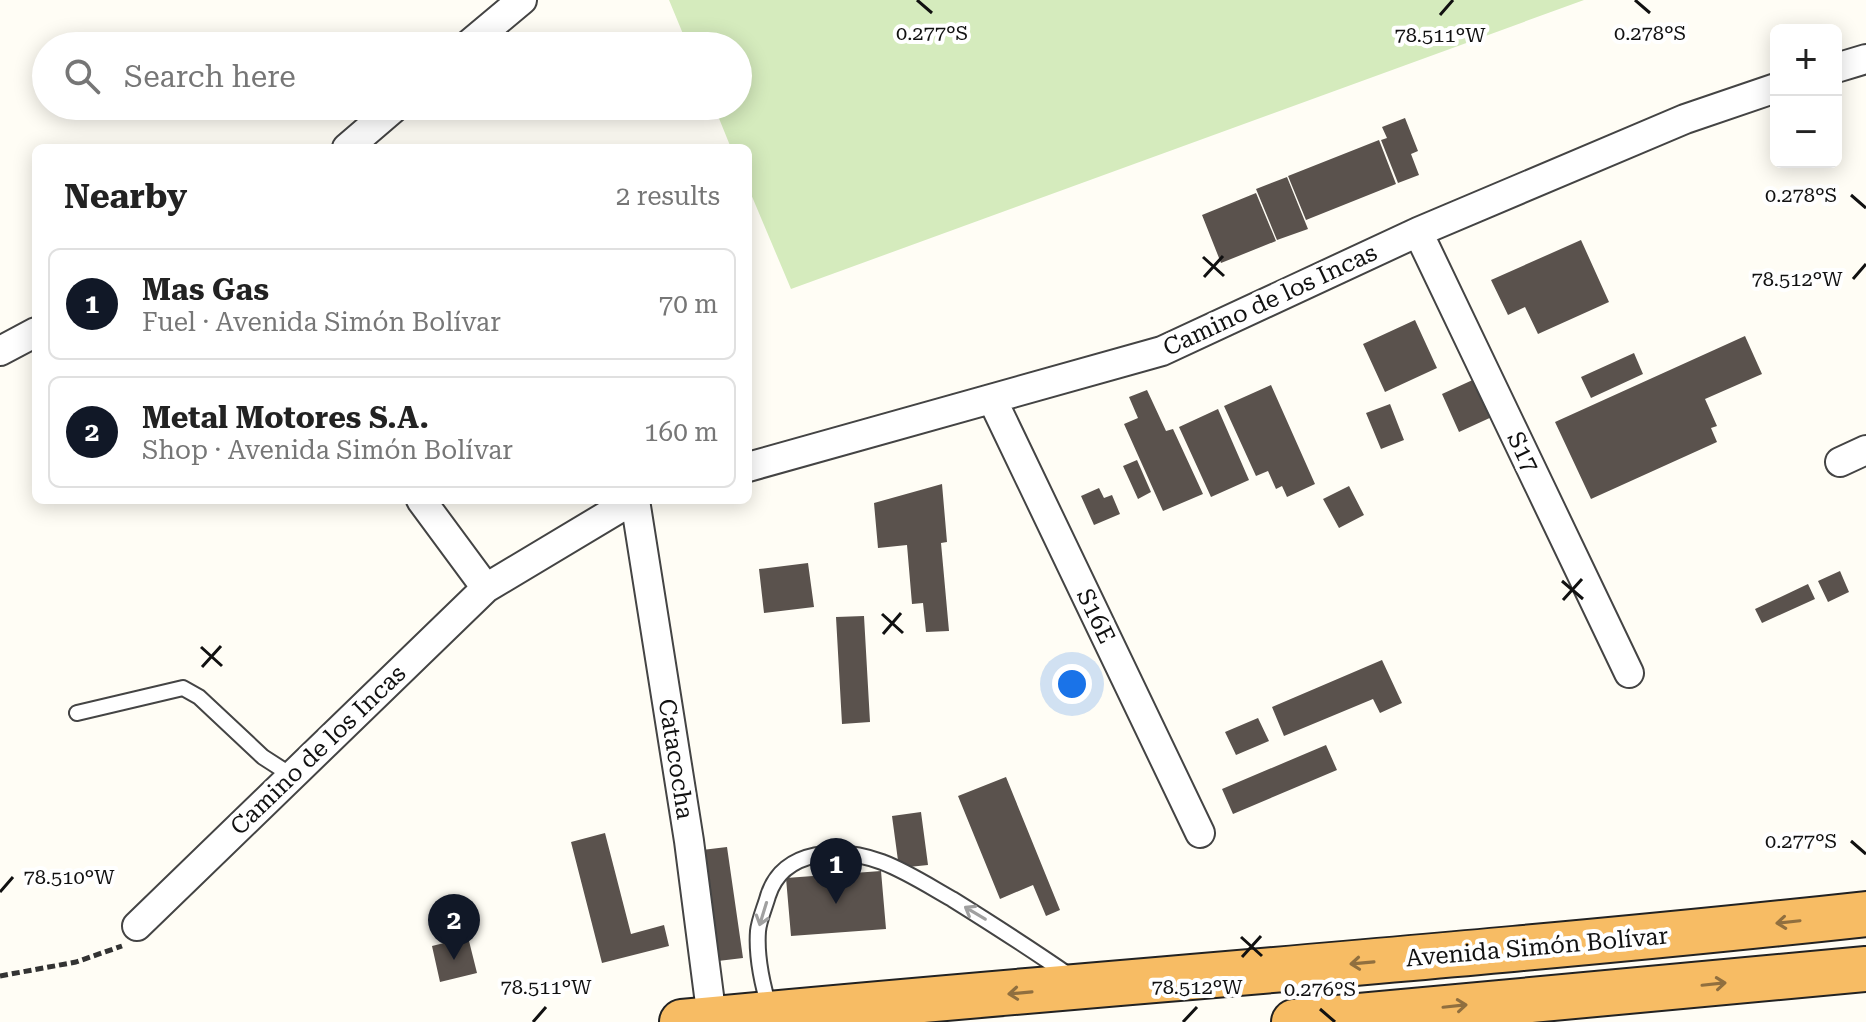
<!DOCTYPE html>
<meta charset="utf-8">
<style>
body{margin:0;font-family:"Roboto Serif",serif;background:#f2f2f2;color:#222}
.controls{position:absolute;right:24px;top:24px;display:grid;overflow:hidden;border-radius:12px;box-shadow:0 4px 20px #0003}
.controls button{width:72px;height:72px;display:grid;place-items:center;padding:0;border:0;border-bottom:2px solid #e0e0e0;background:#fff;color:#222;font:40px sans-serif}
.you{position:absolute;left:1072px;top:684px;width:28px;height:28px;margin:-20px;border:6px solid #fff;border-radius:50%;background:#1a73e8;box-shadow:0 0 0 12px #1a73e833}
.badge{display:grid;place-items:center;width:52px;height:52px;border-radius:50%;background:#111827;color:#fff;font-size:26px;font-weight:700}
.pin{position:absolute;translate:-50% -66px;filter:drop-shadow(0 2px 4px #0008)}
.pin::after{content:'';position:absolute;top:42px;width:28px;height:24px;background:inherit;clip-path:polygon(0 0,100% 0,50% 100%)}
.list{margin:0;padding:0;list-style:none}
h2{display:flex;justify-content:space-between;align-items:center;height:104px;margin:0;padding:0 32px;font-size:34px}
h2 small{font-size:26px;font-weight:400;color:#767676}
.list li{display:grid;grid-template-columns:52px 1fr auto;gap:24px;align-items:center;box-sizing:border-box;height:112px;margin:0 16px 16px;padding:0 16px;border:2px solid #e0e0e0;border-radius:12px}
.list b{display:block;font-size:30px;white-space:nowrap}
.list p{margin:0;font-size:26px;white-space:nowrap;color:#767676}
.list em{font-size:26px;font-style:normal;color:#767676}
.icon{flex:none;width:44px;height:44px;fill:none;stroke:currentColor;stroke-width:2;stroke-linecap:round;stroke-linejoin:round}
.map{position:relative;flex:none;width:1866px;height:1022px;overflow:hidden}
.search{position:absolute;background:#fff;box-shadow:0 4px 20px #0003;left:32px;top:32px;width:720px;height:88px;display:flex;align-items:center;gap:20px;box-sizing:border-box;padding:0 28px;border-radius:44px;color:#767676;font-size:30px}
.panel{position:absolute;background:#fff;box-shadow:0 4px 20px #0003;left:32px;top:144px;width:720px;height:360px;border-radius:12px}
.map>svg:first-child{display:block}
.green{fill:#d5ebbd}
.building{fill:#5a524d}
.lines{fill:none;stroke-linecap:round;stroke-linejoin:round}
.service-casing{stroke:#444;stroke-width:18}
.minor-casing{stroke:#444;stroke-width:32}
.trunk-casing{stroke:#222;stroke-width:48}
.path{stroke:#333;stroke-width:5;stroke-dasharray:8 4;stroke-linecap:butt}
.service{stroke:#fff;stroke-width:14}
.minor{stroke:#fff;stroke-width:28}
.trunk{stroke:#f7bc64;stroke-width:44}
.oneway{stroke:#a0a0a0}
.oneway2{stroke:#906f3f}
.ticks{fill:none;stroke:#111;stroke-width:3}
.labels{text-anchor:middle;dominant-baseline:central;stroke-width:8;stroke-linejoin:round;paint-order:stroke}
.street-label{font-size:24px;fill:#111;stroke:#fff}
.ticks-label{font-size:20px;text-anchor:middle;fill:#111;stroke:#fff;stroke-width:8;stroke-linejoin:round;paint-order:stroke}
</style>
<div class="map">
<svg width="1866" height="1022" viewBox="0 0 1866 1022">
<rect width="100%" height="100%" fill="#fffdf5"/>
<path class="green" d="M669,0H1584L791,289L748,187V148H731L714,106H738V46H688Z"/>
<path class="building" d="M1405,118L1418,151L1411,154L1419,175L1398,183L1381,140L1387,138L1382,127Z
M1379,140L1396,184L1306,220L1288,176Z
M1287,177L1308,229L1277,240L1256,189Z
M1256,193L1276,241L1221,263L1202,215Z
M1581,240L1609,302L1538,334L1525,307L1508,315L1491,280Z
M1415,320L1437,368L1385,392L1363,344Z
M1745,336L1762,374L1705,399L1717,426L1711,428L1717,442L1591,499L1555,422Z
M1634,353L1643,374L1591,398L1581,377Z
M1477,378L1494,416L1459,432L1442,394Z
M1271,385L1315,484L1287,497L1282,486L1276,489L1268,471L1256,476L1224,406Z
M1147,390L1166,431L1173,429L1203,494L1163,511L1124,424L1138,418L1129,397Z
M1390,404L1404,440L1381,449L1366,413Z
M1218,409L1249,480L1211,497L1179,427Z
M1137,460L1151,492L1138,499L1123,466Z
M942,484L947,542L941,543L949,631L926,632L923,603L912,604L907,545L878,548L874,503Z
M1349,486L1364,515L1339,528L1323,499Z
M1099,488L1104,498L1112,495L1120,514L1094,525L1081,496Z
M808,563L814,607L764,613L759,569Z
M1840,571L1849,592L1828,602L1818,581Z
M1808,584L1815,599L1762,623L1755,609Z
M864,616L870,722L842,724L836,617Z
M1382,660L1402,703L1380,713L1373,699L1284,736L1272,707Z
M1258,718L1269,741L1236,755L1225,732Z
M1326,745L1337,770L1233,814L1222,789Z
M1006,777L1060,910L1046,916L1033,885L1000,899L958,796Z
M921,812L928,865L899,868L892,816Z
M605,833L631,934L664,925L669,946L602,963L571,842Z
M727,847L743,958L718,961L702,850Z
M881,871L886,929L791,936L786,878Z
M468,937L477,973L440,982L432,946Z"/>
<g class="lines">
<g class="service-casing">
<path id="service" d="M77,713L183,688L199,697L263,757L291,775
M770,1010C762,984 756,958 758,931C759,920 765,907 768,896C783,848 841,847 882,862C906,871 929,886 952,899C992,924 1031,949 1070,976"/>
</g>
<g class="minor-casing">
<path id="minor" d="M467,46L522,0
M1836,68L1866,59
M347,148L396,106
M1418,232L1629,673
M0,351L36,332
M992,399L1200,833
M1840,462L1866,450
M748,467L1162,351L1418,232L1685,119L1776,88
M421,500L486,588
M635,500L689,841L712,1019
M137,926L486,588L633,500"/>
</g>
<g class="trunk-casing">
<path id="trunk" d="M682,1022C1077,984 1472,957 1866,914
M1294,1022L1866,969"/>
</g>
<path class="path" d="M0,976L76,962L122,946"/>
<use href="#service" class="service"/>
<use href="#minor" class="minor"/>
<use href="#trunk" class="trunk"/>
</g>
<defs><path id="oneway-shaft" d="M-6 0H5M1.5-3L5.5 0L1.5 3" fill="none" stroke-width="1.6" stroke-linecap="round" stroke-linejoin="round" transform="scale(2)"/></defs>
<g class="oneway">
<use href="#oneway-shaft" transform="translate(975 913) rotate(-149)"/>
<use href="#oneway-shaft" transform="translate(763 914) rotate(107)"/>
</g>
<g class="oneway2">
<use href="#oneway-shaft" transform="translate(1788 922) rotate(174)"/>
<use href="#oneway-shaft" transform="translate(1362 963) rotate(175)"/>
<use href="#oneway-shaft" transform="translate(1714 984) rotate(-6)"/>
<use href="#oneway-shaft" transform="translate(1020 993) rotate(175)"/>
<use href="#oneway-shaft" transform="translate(1455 1006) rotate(-6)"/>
</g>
<path class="ticks" d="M917,0L932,13M1635,0L1650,13M1440,15L1453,0M1851,195L1866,208M1203,257L1224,276M1204,277L1223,256M1853,279L1866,264M1562,581L1583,599M1563,600L1582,579M882,614L903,633M883,634L901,613M201,647L222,666M202,667L221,646M1851,841L1866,854M0,892L13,877M1241,937L1262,956M1242,957L1261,936M1320,1009L1335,1022M533,1022L546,1007M1183,1022L1197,1007"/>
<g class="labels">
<g class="street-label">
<text transform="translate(1270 300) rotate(-25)">Camino de los Incas</text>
<text transform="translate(1523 452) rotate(64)">S17</text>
<text transform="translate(1096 616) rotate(64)">S16E</text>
<text transform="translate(318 750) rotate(-44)">Camino de los Incas</text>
<text transform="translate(676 759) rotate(81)">Catacocha</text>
<text transform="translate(1537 947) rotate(-5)">Avenida Simón Bolívar</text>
</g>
</g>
<g class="ticks-label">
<text x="932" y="40">0.277°S</text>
<text x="1650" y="40">0.278°S</text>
<text x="1440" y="42">78.511°W</text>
<text x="1801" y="202">0.278°S</text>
<text x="1797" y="286">78.512°W</text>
<text x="1801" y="848">0.277°S</text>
<text x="69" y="884">78.510°W</text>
<text x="546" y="994">78.511°W</text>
<text x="1197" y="994">78.512°W</text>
<text x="1320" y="996">0.276°S</text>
</g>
</svg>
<div class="controls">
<button>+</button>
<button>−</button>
</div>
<div class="you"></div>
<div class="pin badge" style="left:836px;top:904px">1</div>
<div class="pin badge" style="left:454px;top:960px">2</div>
<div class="search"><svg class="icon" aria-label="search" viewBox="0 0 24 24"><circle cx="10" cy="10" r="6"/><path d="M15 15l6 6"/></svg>Search here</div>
<section class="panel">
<h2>Nearby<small>2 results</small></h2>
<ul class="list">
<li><span class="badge">1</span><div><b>Mas Gas</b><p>Fuel · Avenida Simón Bolívar</p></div><em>70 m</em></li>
<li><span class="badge">2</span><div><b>Metal Motores S.A.</b><p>Shop · Avenida Simón Bolívar</p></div><em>160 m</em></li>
</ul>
</section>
</div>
